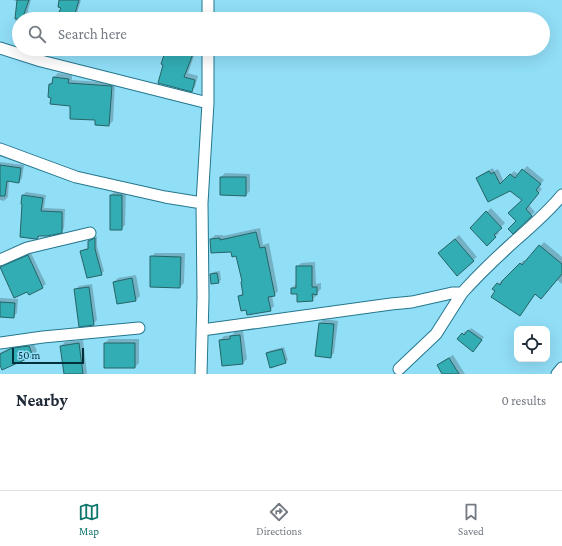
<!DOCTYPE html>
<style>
body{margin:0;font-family:"Crimson Pro",serif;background:#f6f6f7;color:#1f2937}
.controls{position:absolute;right:12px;bottom:12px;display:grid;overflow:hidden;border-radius:8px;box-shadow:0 4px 16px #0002}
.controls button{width:36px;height:36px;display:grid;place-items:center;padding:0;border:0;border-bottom:1px solid #e0e1e3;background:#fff;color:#1f2937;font:20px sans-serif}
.scale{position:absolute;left:12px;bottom:10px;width:72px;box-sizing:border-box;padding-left:4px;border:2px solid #00303c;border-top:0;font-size:11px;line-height:14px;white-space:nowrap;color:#00303c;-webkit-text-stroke:3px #91def7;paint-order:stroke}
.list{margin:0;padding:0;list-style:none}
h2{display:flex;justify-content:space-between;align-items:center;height:52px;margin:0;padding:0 16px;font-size:17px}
h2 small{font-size:13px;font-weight:400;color:#747a83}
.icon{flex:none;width:22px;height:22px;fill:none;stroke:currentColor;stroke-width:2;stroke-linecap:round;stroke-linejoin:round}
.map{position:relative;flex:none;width:562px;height:374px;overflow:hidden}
.search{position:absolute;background:#fff;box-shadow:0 4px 16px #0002;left:12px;right:12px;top:12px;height:44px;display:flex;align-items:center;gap:10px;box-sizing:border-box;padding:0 14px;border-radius:22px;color:#747a83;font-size:15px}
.sheet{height:116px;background:#fff}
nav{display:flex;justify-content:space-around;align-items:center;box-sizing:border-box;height:56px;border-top:1px solid #e0e1e3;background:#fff;font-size:11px;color:#747a83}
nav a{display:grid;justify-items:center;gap:2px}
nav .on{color:#0f766e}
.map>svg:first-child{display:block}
.shadow{fill:#0003}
.building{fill:#32adb3;stroke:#266467}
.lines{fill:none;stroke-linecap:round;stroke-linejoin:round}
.street-casing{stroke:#25778d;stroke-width:13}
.street{stroke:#fff;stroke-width:11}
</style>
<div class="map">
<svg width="562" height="374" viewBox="0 0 562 374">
<rect width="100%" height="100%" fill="#91def7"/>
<path class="shadow" d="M13,0H31L28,10L27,19H19V27L15,26L18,2Z
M61,0H81L77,13L74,16L62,7Z
M167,49L196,50L188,73L198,76L195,87L191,91Z
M58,73L72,75V80L115,83L113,121L109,125L96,119L71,105L50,84L53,80L54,77Z
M0,162L24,165L22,178L19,182L9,180L8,197L4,201L0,200Z
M527,166L544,180L539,186L542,189L529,205L535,212L513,232L518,221L523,200L510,190L477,178L480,175L493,168L494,171L498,169L504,182L514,171L519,175Z
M225,173L250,174V191L246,195L221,177Z
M115,191L126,192L125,225L121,229L111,195Z
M26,192L46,195L44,208L65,209L64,228L61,232L40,235L38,237L22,196Z
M491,208L505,223L497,231L499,233L487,244L471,228Z
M260,228L263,245L269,243L278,291L274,295L272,296L274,306L270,310L239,296L244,292L243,281L237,255L232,251L211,239L215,235H223V236Z
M459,235L477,257L473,260L443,249Z
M97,236V246L104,271L101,274L82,251L84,249L89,248V241L91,239Z
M544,242L562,257V284L557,280L536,293L523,311L519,315L494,289L502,280L503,281L524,260L526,261Z
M31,253L46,284L42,287L2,267L5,264Z
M155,253H185L184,283L180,287L151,286V257Z
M315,262L316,284L321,283V289L316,294V296L312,300L298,293L292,288L296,284H297V267L301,263Z
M220,271L221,280L218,282L211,275L213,272Z
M136,275L140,296L136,300L114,282L118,278Z
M92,284L97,320L93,324L75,290L79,286Z
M0,298L18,299L17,313L13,317L0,316Z
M324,319L338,321L334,353L330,357L320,323Z
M471,328L484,337L476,348L463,334L465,331L467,333Z
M243,331L247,359L243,363L223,365L220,341L224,336L232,335L235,332Z
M109,339H139V363L135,367L105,343Z
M83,340L87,374H65L61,346L65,342Z
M33,342L37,351L33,355L3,369L0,363V353L1,352L17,345Z
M284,347L288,360L285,362L267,353L269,351Z
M453,355L465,374H443L438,366L441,362Z"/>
<path class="building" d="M17,0H29L24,14V19H15Z
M59,0H79L74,17L59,12L61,8L58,7Z
M166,49H181L193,54L184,77L195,80L192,92L158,83L163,65L161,64Z
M53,77L69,79L68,83L112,86L109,126L95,125V120L70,119V106L50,104L51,98L48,97L49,84H52Z
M0,165L21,168L19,183L7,181L5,196H0Z
M522,169L541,184L536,190L539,193L526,209L532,216L513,234L508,229L516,221L508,213L522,200L510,191L488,202L476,178L489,171L491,174L494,172L500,184L510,174L515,178Z
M220,177H246V196L220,195Z
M22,195L43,198L41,211L62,212V233L47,236H38V238L36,239L20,237L22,204H21Z
M110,195H122V230H110Z
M486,211L502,228L494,235L496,237L487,246L470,228Z
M256,232L260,248L265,247L275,296L268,297L271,311L247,315L246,310L241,311L238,296L243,295L241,282L242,281L236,256L232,257L231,252L211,253L210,239L220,238V240Z
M95,238V249L102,275L87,278L80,251L88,249V241Z
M455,239L474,261L457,276L438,253Z
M539,245L562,264V274L541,299L535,294L520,316L491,297L495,291L492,289L497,283L500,285L503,280L520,263L522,265Z
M28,255L43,288L29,295L27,292L14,298L0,267Z
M150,256L181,257L180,288L150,287Z
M296,266H312V287H317V295L312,294L313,301L297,302V294H291V288H296Z
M217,273L219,283L211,284L210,274Z
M132,278L136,301L117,304L113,282Z
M89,287L94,325L79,327L74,289Z
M0,302L15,303L14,318L0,317Z
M319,323L334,324L331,358L315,356Z
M468,330L482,340L473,352L457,339L462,333L464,335Z
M240,335L243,364L222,366L219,340L230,339V336Z
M79,343L83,374H64L60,346Z
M104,343H135V368H104Z
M29,346L33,356L2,370L0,365V354L12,348Z
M282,349L286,363L270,368L266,353Z
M449,358L459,374H442L437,365Z"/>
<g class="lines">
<g class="street-casing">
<path id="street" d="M208,19V0
M0,48L41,61L208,103
M0,149L76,177L165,197L202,203
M0,260L27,248L90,233
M202,330L391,304L412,302L452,293H462C479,274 498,256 517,239C533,225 549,211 562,195
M0,343L43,337L139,328
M399,369L436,334L462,293
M201,374L203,297L202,203L208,103V49
M557,374L562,368"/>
</g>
<use href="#street" class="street"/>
</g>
</svg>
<div class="controls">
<button><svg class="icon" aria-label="locate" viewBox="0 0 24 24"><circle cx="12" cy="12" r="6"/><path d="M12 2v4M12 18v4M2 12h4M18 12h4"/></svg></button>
</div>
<div class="scale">50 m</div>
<div class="search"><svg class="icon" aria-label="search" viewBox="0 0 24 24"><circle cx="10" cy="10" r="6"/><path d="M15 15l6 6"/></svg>Search here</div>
</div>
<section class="sheet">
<h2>Nearby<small>0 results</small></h2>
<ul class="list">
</ul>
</section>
<nav>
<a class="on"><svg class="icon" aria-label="map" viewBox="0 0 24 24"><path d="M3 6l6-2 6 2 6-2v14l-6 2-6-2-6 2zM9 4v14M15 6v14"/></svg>Map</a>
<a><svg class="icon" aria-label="directions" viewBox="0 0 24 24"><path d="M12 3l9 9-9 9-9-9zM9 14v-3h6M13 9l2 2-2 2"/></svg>Directions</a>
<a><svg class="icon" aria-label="saved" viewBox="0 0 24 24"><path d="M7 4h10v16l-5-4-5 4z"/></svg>Saved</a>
</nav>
